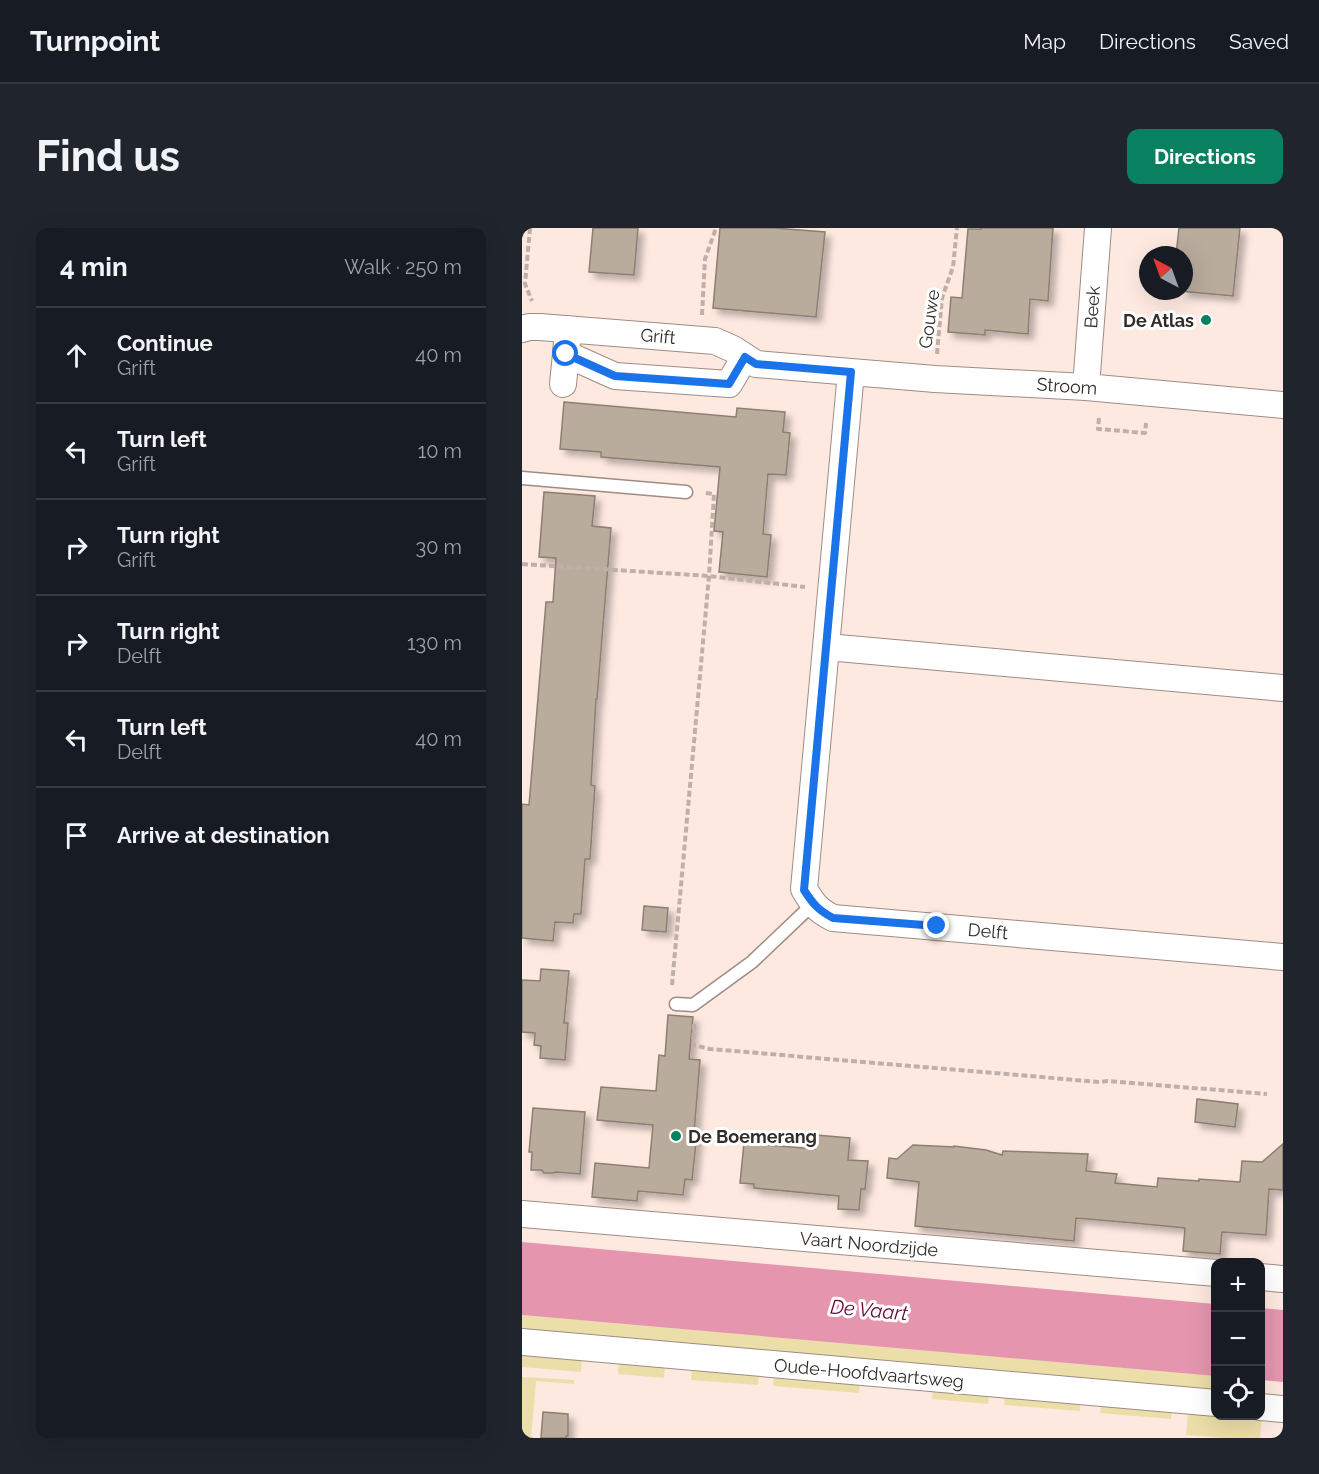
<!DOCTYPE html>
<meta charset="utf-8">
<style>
body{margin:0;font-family:Raleway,sans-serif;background:#20242c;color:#f1f3f6}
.controls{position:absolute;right:18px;bottom:18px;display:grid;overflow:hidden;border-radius:12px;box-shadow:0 6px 24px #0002}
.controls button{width:54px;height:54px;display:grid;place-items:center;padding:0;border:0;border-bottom:2px solid #363941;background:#171b24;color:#f1f3f6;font:30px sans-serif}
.compass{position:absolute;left:617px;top:18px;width:54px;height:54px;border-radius:50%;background:#171b24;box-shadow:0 6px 24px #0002;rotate:319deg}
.stop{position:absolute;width:18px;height:18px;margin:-14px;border:4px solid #1a73e8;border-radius:50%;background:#fff}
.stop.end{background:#1a73e8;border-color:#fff;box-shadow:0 2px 6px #0008}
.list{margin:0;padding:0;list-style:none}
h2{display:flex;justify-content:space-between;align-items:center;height:78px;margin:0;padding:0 24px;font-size:26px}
h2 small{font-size:20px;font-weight:400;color:#9ea1a6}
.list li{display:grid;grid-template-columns:39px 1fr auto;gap:18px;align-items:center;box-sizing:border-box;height:96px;padding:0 24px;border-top:2px solid #363941}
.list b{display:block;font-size:22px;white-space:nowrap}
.list p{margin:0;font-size:20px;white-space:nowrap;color:#9ea1a6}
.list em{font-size:20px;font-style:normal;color:#9ea1a6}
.icon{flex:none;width:33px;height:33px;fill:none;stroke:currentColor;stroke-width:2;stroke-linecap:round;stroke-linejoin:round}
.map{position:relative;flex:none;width:761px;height:1210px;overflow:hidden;border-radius:12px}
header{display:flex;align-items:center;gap:36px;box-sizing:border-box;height:84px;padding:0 30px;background:#171b24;border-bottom:2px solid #363941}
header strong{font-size:28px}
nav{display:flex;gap:33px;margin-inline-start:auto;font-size:21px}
.intro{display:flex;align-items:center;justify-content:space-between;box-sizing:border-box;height:144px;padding:0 36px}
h1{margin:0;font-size:42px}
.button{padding:15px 27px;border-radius:12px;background:#09805f;color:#fff;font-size:21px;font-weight:700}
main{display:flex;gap:36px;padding:0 36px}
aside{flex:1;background:#171b24;border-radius:12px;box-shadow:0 6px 24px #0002}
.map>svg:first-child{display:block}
.green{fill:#ecdea9}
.water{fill:#e596ae}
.building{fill:#b9ac9d;stroke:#8c7f71;stroke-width:1.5;filter:url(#shadow)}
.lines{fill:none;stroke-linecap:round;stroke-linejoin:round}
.service-casing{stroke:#9e8c83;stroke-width:15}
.minor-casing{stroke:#9e8c83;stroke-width:28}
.path{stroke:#c0afa8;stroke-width:4;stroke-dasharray:6 3;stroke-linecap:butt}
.service{stroke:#fff;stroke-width:12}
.minor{stroke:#fff;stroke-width:26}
.route{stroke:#1a73e8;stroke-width:8}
.poi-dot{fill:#09805f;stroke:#fff;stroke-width:2}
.labels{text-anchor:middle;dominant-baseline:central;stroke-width:6;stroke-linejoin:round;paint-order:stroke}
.street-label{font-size:18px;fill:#332c28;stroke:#fff}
.poi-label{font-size:18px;font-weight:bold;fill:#332c28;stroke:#fff;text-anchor:end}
.water-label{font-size:20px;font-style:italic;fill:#660634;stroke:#fff}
</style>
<header>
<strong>Turnpoint</strong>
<nav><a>Map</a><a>Directions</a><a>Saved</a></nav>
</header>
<div class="intro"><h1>Find us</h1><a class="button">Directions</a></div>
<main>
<aside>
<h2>4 min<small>Walk · 250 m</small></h2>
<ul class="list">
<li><svg class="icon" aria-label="ahead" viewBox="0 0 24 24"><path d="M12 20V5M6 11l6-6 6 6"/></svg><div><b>Continue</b><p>Grift</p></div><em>40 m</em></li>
<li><svg class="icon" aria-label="left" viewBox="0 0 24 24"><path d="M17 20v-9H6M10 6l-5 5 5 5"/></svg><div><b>Turn left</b><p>Grift</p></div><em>10 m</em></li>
<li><svg class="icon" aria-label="right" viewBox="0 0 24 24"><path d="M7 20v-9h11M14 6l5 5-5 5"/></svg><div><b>Turn right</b><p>Grift</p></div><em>30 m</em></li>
<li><svg class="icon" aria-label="right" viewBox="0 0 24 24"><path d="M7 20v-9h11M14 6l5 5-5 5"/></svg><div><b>Turn right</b><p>Delft</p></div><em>130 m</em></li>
<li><svg class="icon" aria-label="left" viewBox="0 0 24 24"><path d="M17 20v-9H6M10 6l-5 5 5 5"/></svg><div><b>Turn left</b><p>Delft</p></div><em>40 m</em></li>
<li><svg class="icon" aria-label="arrive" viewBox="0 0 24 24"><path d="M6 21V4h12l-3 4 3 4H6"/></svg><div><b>Arrive at destination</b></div></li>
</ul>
</aside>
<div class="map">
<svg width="761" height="1210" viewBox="0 0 761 1210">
<defs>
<filter id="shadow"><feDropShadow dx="5.5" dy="5.5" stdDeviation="3" flood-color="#0004"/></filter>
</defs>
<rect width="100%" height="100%" fill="#fee9e0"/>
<path class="green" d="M0,1087L693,1148V1164L0,1104Z
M0,1125L60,1130L59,1144L0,1139Z
M97,1134L143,1138L142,1150L96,1146Z
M170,1140L237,1146L236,1157L169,1152Z
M252,1147L338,1155L337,1165L251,1158Z
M0,1149L52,1152V1156L14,1153L9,1210H0Z
M411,1161L467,1166L466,1176L410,1171Z
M483,1167L558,1174V1183L482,1177Z
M579,1176L650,1182L649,1191L578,1185Z
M666,1183L694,1188L740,1189L738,1210H702L664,1207Z"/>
<path class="water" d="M0,1014L693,1076V1148L0,1087Z
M738,1080L761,1082V1154L739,1152Z"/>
<path class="building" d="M71,0H116L112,47L67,44Z
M198,0H252L303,4L294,89L191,80Z
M459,0H531L526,73L508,71L506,106L463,102V107L426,104L429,69L440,70L446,1H459Z
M657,0H718L711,68L657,63H662V27H654Z
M42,174L214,189L215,180L263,184L261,204L268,205L264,247L246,246L241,306L249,307L245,349L197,344L201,304L192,303L198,239L79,229V224L38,221Z
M22,264L73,268L70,298L89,300L75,471H74L69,557L73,558L68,631H63L59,686H52L51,695L33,694L31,713L0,710V576L7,577L24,374H31L34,330L17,329Z
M122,678L146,680L144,704L120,702Z
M19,741L47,743L42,795H46L43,832L18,830L19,818L12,817L13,805L0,804V752L18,753Z
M146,787L171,789L167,831L178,832L172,905L175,906L170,952L163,951L161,967L116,963L115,973L70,969L73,935L127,940L131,897L75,892L79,859L134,863L137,827L143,828Z
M675,871L716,876L713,899L673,894Z
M11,880L63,884L58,946L34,944L31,945H22L20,942H9L10,924H7Z
M294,907L328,910L326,932L346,933L343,961H339L337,982L316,981L317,968L232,960V956L218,955L222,915L293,921Z
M761,916V962L747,961L744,1007L700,1004L698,1026L661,1023L663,1000L612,995L554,990L552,1013L393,998L397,954L365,950L367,930L375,931L391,917L432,919V918L464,922L480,927L481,923L566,926L564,943L595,946L593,955L635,959L636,950L677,953V951L718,954L720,933L740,934Z
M21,1184L46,1186V1208H44V1210H19Z"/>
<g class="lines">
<g class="service-casing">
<path id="service" d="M0,250L164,264
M154,776L171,777L230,734L291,676"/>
</g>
<g class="minor-casing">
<path id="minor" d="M0,101L7,99H18L193,113L211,121L234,136L413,151L564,159L761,177
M46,101L44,126L93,148L207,156L223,129
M329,144L282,661C291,676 295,682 311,690L761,729
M41,156L44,126
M564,159L576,0
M305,419L761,460
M0,986L694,1045
M738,1049L761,1051
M0,1114L694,1175
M738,1179L761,1181"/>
</g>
<path class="path" d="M8,0L3,56L10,73
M180,87L183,31L194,0
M415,126L420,70L431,39L435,0
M577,190L576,201L623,205L624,195
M0,336L187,348L283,359
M150,757L187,348L192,266L183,265
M172,796L171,817L188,821L578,854L585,853L745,866"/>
<use href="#service" class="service"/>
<use href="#minor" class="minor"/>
</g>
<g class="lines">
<path class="route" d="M44,126L93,148L207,156L223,129L234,136L329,144L282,662C291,676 296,682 311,690L415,698"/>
</g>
<g class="poi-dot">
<circle cx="684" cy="92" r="6"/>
<circle cx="154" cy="908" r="6"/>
</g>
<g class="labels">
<g class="street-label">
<text transform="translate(570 79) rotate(-86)">Beek</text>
<text transform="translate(407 91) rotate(-82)">Gouwe</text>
<text transform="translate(136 108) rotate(5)">Grift</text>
<text transform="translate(545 158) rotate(4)">Stroom</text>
<text transform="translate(466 703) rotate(5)">Delft</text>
<text transform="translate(347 1016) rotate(5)">Vaart Noordzijde</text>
<text transform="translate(347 1145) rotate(5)">Oude-Hoofdvaartsweg</text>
</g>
<g class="poi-label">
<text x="672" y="92">De Atlas</text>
<text x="166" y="908" text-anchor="start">De Boemerang</text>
</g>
<g class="water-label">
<text transform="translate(347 1082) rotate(5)">De Vaart</text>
</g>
</g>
</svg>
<div class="controls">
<button>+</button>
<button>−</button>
<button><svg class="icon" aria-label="locate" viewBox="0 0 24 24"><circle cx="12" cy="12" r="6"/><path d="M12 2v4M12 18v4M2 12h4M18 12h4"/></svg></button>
</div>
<svg class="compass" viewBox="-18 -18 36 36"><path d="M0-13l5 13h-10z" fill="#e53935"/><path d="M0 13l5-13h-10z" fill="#9ea1a6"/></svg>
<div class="stop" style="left:44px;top:126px"></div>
<div class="stop end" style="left:415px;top:698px"></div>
</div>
</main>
